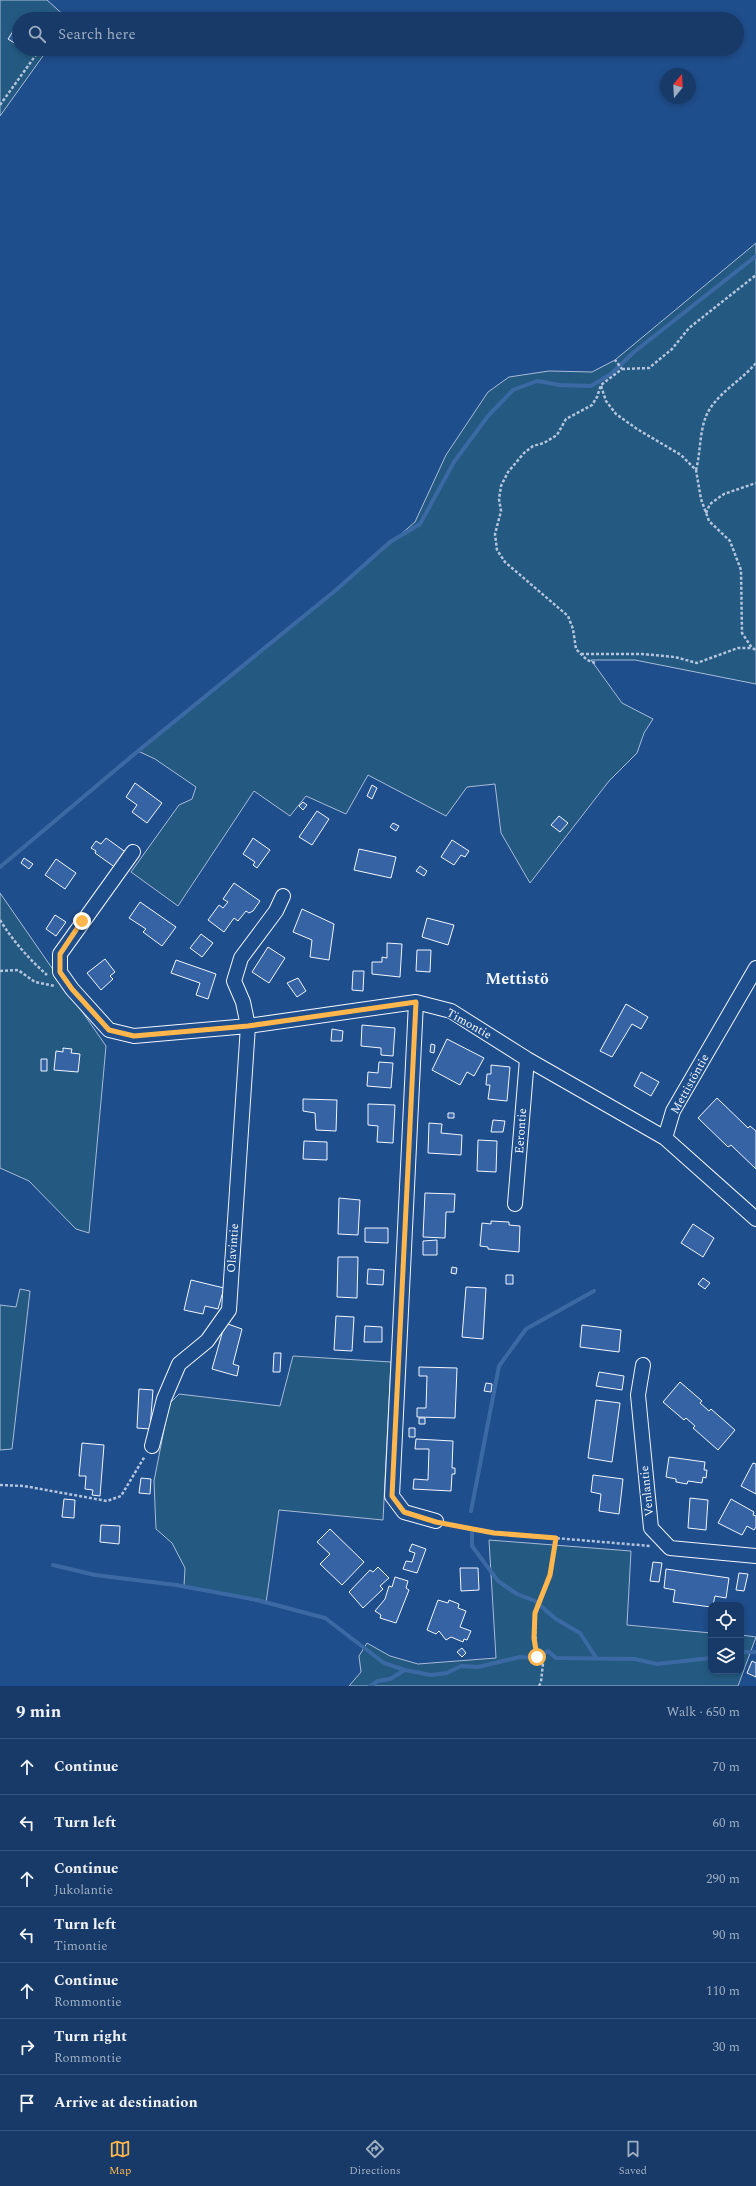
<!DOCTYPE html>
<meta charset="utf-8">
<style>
body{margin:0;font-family:Spectral,serif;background:#244571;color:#f1f3f6}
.controls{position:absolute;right:12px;bottom:12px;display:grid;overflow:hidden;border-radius:8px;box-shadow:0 2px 6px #0003}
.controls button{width:36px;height:36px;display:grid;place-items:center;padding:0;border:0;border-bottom:1px solid #36547d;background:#173a69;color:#f1f3f6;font:20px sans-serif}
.compass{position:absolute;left:660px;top:68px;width:36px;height:36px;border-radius:50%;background:#173a69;box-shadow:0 2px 6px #0003;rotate:18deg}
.stop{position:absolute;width:12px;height:12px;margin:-9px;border:3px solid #ffb74d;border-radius:50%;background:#fff}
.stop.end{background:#ffb74d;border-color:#fff;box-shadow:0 1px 4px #0008}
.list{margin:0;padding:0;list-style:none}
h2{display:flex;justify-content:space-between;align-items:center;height:52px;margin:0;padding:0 16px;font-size:17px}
h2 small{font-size:13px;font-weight:400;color:#9eadc0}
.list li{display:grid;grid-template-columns:26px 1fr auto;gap:12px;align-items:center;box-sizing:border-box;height:56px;padding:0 16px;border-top:1px solid #36547d}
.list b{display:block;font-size:15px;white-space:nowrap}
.list p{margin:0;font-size:13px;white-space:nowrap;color:#9eadc0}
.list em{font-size:13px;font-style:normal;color:#9eadc0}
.icon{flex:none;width:22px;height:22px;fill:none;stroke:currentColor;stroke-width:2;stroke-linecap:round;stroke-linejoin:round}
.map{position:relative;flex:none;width:756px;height:1686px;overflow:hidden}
.search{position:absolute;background:#173a69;box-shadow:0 2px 6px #0003;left:12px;right:12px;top:12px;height:44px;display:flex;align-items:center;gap:10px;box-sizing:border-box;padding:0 14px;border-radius:22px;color:#9eadc0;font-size:15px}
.sheet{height:444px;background:#173a69}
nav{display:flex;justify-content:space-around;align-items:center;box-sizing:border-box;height:56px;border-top:1px solid #36547d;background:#173a69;font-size:11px;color:#9eadc0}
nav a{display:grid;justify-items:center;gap:2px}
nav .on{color:#ffb74d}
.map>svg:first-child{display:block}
.green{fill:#245a82;stroke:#a8bbd7}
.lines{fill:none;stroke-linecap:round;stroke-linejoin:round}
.stream{stroke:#3b69a3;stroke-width:4}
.building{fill:#3563a3;stroke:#f2f6ff}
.minor-casing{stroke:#f2f6ff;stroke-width:16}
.path{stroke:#b3c4dc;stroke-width:2.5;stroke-dasharray:3 2;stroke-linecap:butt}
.minor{stroke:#1f4e8c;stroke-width:14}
.route{stroke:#ffb74d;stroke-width:5}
.labels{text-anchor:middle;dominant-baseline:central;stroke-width:3;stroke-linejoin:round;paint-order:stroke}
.street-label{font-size:12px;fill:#f2f6ff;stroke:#1f4e8c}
.district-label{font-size:16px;font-weight:bold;fill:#f2f6ff;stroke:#1f4e8c}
</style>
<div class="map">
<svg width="756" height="1686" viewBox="0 0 756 1686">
<rect width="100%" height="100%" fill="#1f4e8c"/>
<path class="green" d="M0,0H47L68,19H19V49H48L0,116Z
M756,243V684L635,660H591L622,703L653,719L644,733L637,753L609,781L530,883L501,833L495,784L467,787L446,816L368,775L346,814L306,796L290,816L254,791L178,906L131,872L179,805L192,799L196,787L155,759L138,751L336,590L415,522L446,455L488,392L509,377L549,371L592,372L615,360Z
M0,893L106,1046L89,1233L76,1229L29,1181L0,1168Z
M20,1289L30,1291L12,1449L0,1450V1305L16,1307Z
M293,1356L391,1362L383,1520L279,1510L266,1603L184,1586L185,1568L172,1543L156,1529L154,1481L169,1404L179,1394L280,1406Z
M489,1540L631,1551L627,1625L711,1633V1671H741V1635L756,1637L738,1686H349L361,1672L359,1656L367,1643L390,1656L418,1664L496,1658Z"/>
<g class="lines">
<path class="stream" d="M0,867L138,751L336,590L390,542L420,524L454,462L488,416L513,390L537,381L560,385L591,386L611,374L634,352L756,256
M471,1511L499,1366L526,1329L594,1291
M472,1533V1546L498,1581L517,1594L535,1601L556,1619L580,1633L597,1659
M53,1565L95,1575L176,1585L257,1600L325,1618L384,1663L405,1670
M741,1652H756
M370,1686L378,1681L390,1679L405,1670L431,1675L447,1673L461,1666L478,1667L520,1657L535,1658L548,1651L556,1658L635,1659L657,1664L711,1658"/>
</g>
<path class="building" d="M19,22V46L8,39Z
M135,783L162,803L147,823L132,812L137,805L126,797Z
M372,785L377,788L372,799L367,796Z
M303,802L307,805L303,810L299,806Z
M317,811L329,819L312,845L299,837Z
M559,816L568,823L560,832L551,825Z
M393,823L399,826L396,831L390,827Z
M106,838L127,853L116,868L95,853L96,851L91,848L96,841L101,844Z
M253,838L270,850L257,868L253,865L255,862L243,854Z
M452,840L469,851L465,857L461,855L454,865L441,857Z
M359,849L396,857L391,878L354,870Z
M24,858L33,864L29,869L21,863Z
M56,859L76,873L65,889L45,875Z
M420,866L427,871L424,876L416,871Z
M234,883L260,901L253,911L249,913L246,911L238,921L234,918L224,932L208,920L219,905L223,908L228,902L223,899Z
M140,902L176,927L162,946L143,932L146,929L129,918Z
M302,909L334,924L329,960L310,957L312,940L293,932Z
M55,915L66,922L56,936L46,929Z
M427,918L454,925L448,945L422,937Z
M201,934L213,943L202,957L190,948Z
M387,943L402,944L400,977L372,974V962H382V957L387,958Z
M268,947L285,958L269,983L252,972Z
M417,950H431L430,972L416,971Z
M105,959L115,972L110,976L113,979L101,990L87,973Z
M176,960L216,974L208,999L196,995L200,983L171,973Z
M353,971H364L363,991L352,990Z
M298,978L306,991L297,997L287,983Z
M626,1004L648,1017L641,1029L632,1024L612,1057L600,1051Z
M362,1025L395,1028L393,1056L381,1055V1048L361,1046Z
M332,1029L343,1031L342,1041H331Z
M447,1039L484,1058L474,1076L467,1072L460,1085L432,1070Z
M431,1044L435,1045L434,1053L430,1052Z
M63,1048L72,1049L71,1053L80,1054L78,1072L54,1070L56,1051L63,1052Z
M41,1059H47V1071H41Z
M379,1062L393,1063L391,1088L367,1086L368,1072L378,1073Z
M491,1065L510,1067L507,1101L488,1099L490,1085H486L487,1074H491Z
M641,1072L659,1082L651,1096L634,1086Z
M717,1098L748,1128L750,1126L756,1131V1169L731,1145L728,1147L698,1118Z
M303,1099L337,1100L336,1131L316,1130L315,1113L303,1111Z
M368,1104L395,1105L393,1143L377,1142L378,1126L368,1125Z
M448,1113H454V1118H448Z
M493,1120L505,1121L503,1132H491Z
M429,1123L442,1124L441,1133L462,1135L461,1155L428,1153Z
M478,1140L497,1141L496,1172L477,1171Z
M304,1141L327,1142V1160L303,1159Z
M425,1193L455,1194L454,1212H446L445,1238L423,1237Z
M339,1198L360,1200L358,1235L338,1234Z
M491,1221L509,1222V1225L520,1226L519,1252L488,1249V1247L480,1246L482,1223L491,1224Z
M693,1224L714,1238L703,1257L681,1243Z
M365,1228H388V1243L365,1242Z
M437,1240V1255H423V1241Z
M338,1257H358L357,1298L337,1297Z
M452,1267L457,1268L456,1274L451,1273Z
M368,1269L384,1270L383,1285L367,1284Z
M506,1275H513V1284H506Z
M703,1278L710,1283L705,1289L698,1284Z
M191,1280L224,1288L218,1309L205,1306L203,1314L184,1310Z
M466,1287L486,1288L483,1339L462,1337Z
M336,1316L354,1317L352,1351L334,1350Z
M225,1323L242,1329L233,1364L239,1366L237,1376L212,1369Z
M582,1325L621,1330L619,1352L580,1347Z
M365,1326L382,1327V1342H364Z
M274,1353H281L280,1372H273Z
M419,1367L457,1368L455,1418L417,1417V1408H426L427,1376H419Z
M599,1372L624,1376L622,1390L596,1386Z
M680,1382L702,1401L700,1403L709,1411L711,1409L735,1430L718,1450L693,1428L695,1426L686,1418L684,1420L663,1402Z
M486,1383L492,1384L491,1392L484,1391Z
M139,1389L153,1390L150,1429L137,1428Z
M596,1400L620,1403L612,1462L588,1458Z
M419,1418H425V1424H419Z
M409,1428H415V1437H409Z
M416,1439L453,1441L452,1468H455V1474H452L451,1491L413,1489L414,1479L428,1480L429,1449H415Z
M82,1443L104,1445L100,1496L92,1495L93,1490L85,1489L86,1476H79Z
M669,1457L705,1462L704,1470H707L706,1478L703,1477L702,1483L688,1481L687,1484L676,1482V1479L666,1477Z
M753,1463L756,1464V1494L741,1486Z
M593,1475L623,1479L619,1514L599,1511L601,1494L591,1492Z
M141,1478L151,1479L150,1494L139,1493Z
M690,1498L708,1500L706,1530L688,1528Z
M64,1499L75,1500L74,1518L62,1517Z
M731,1499L754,1512L753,1515L756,1516V1527L754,1530L747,1526L742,1535L718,1523Z
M101,1525L120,1526L119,1544L100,1542Z
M330,1529L364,1562L342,1585L320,1564L330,1554L317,1542Z
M412,1544L426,1549L417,1573L403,1569L406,1561L412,1562L415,1553L409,1551Z
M653,1562L662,1563L659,1582L650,1581Z
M378,1567L389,1578L380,1586L383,1589L363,1608L349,1592L370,1570L373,1572Z
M460,1568H478L479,1590L461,1591Z
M666,1569L729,1578L726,1598L715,1596L713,1605H711V1607L673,1602L675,1590L664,1588Z
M739,1573L748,1574L744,1591L736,1590Z
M395,1577L408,1581L406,1588L409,1590L396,1623L380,1618L381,1615L375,1611L385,1599L389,1586L392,1587Z
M438,1600L448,1603L449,1600L459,1604L458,1608L466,1611L460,1627L471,1631L467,1640L464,1639L463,1642L451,1637L446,1640L439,1631L436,1634L427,1630Z
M462,1648L466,1653L462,1657L457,1652Z
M752,1661L756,1663V1677L747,1673Z"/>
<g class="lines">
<g class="minor-casing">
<path id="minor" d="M133,852L60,954V972L72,989L109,1030L134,1036L248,1026L416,1002L451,1011L527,1059L665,1138
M756,968L673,1111L665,1138L756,1219
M416,1002L392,1496L404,1512L436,1521
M515,1204L527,1059
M643,1365L638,1395L651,1528L670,1548L756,1556
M152,1446L164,1399L179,1364L207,1341L229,1310L248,1026L243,1002L234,981L241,958L276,911L283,896"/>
</g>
<path class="path" d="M0,105L38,52
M622,369L649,368L672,349L689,328L756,275
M601,386L606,401L616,414L637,429L681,455L696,470L701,499L709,521L730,541L741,570L742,633L752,648L756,650
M696,470C701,452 699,429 708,412C719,392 742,380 756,363
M706,513L710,504L724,494L756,483
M581,654H642L675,657L697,663L738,648H752
M595,663L587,660L576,649L573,629L568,616L505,562L497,550L495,534L501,511L499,499L501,486L508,472L524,453L533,446L544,443L557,435L566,419L592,405L597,397L601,385L622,369L615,360
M0,920C13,941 29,959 47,975
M0,971L18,970L35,982L55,986
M0,1485L24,1486L107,1501L121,1496L145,1456
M448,1524L494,1533L651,1546
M539,1686L541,1682L543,1663L536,1655L535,1613L550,1575L556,1538"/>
<use href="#minor" class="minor"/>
</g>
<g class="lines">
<path class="route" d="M82,921L60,954V972L72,989L109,1030L134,1036L248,1026L416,1002L392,1496L404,1512L436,1522L494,1533L556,1538L550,1575L535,1613L534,1638L537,1657"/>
</g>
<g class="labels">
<g class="street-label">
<text transform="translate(469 1024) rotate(29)">Timontie</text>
<text transform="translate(690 1084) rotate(-61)">Mettistöntie</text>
<text transform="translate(521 1131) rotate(-86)">Eerontie</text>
<text transform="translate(233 1248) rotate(-86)">Olavintie</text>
<text transform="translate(647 1491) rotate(-96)">Venlantie</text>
</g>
<g class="district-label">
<text x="517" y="979">Mettistö</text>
</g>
</g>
</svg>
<div class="controls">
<button><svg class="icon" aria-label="locate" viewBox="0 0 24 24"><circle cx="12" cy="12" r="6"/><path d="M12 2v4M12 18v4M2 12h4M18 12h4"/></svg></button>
<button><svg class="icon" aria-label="layers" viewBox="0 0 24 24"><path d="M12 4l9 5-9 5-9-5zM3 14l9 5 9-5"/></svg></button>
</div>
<svg class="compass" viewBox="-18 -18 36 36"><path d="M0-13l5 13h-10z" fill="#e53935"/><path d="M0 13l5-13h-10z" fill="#9eadc0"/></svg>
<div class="stop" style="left:537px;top:1657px"></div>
<div class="stop end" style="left:82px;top:921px"></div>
<div class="search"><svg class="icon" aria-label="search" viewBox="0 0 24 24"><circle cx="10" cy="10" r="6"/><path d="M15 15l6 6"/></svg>Search here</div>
</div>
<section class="sheet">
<h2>9 min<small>Walk · 650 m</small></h2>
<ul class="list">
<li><svg class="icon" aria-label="ahead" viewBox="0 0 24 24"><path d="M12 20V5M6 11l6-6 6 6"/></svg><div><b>Continue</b></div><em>70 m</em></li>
<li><svg class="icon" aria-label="left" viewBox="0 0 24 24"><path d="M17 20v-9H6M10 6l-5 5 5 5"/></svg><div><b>Turn left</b></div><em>60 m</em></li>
<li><svg class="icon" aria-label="ahead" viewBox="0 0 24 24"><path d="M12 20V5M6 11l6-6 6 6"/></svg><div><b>Continue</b><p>Jukolantie</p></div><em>290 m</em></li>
<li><svg class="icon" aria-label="left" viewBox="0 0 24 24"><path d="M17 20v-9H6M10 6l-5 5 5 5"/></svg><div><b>Turn left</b><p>Timontie</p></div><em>90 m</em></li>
<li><svg class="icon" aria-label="ahead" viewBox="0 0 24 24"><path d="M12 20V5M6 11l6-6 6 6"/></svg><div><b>Continue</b><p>Rommontie</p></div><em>110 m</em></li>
<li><svg class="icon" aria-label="right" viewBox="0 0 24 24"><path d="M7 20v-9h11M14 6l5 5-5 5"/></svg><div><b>Turn right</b><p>Rommontie</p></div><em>30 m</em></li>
<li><svg class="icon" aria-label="arrive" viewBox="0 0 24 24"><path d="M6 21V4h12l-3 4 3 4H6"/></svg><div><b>Arrive at destination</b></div></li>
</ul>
</section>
<nav>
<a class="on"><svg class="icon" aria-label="map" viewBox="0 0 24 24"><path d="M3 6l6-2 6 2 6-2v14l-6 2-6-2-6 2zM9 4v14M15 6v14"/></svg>Map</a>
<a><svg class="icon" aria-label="directions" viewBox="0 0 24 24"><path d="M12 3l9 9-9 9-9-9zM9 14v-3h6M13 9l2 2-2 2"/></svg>Directions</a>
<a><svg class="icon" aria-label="saved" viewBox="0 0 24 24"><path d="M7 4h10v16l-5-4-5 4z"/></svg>Saved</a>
</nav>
